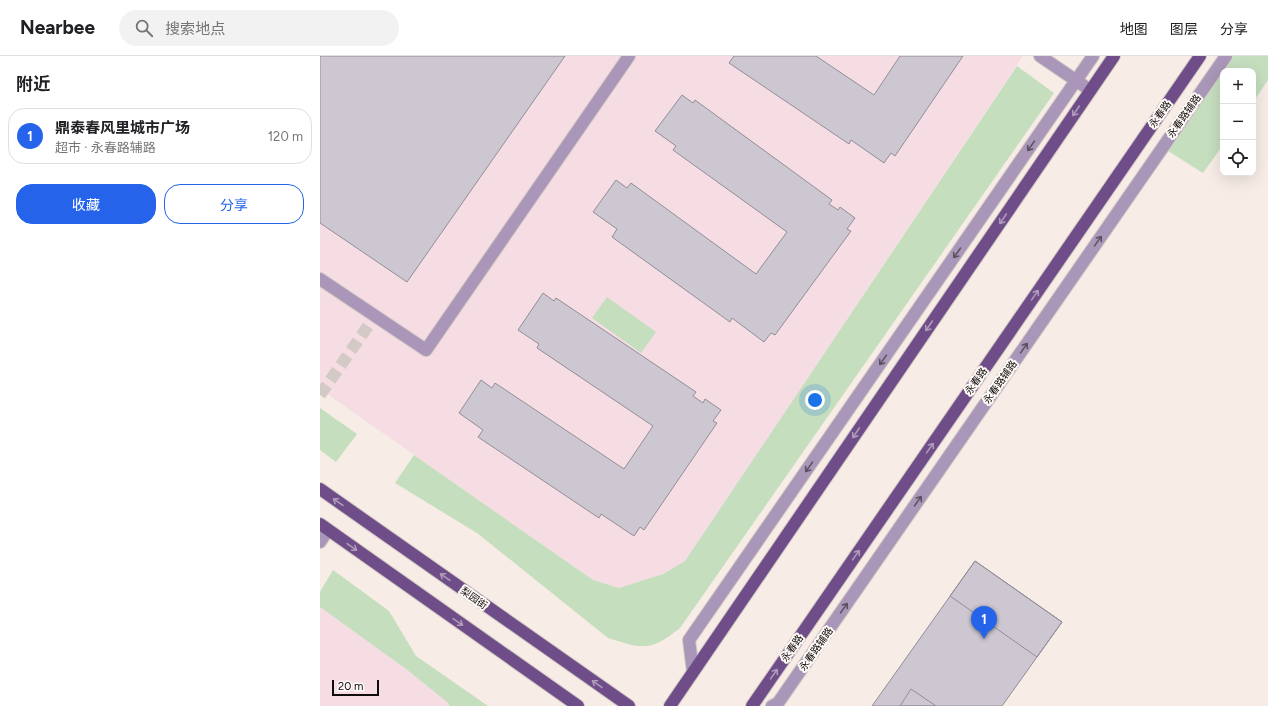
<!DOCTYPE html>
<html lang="zh">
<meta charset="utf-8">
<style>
body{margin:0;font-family:Figtree,"Noto Sans SC",sans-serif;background:#f2f2f2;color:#202124}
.controls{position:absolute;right:12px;top:12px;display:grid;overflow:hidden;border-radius:8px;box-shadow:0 4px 16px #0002}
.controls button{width:36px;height:36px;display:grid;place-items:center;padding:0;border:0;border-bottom:1px solid #e0e0e0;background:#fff;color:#202124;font:20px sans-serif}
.scale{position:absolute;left:12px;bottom:10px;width:47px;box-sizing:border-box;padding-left:4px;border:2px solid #0f0c0a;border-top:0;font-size:11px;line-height:14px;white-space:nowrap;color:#0f0c0a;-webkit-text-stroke:3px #fffaf8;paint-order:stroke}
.you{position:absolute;left:495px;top:344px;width:14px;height:14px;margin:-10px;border:3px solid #fff;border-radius:50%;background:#1a73e8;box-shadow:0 0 0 6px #1a73e833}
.badge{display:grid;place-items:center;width:26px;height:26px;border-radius:50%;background:#2563eb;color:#fff;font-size:13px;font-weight:700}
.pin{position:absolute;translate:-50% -33px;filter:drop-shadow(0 1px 2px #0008)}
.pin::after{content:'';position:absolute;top:21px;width:14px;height:12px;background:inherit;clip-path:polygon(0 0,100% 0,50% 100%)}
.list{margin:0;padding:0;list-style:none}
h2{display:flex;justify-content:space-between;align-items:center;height:52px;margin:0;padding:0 16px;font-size:17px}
h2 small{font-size:13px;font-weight:400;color:#757577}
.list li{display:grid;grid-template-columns:26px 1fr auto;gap:12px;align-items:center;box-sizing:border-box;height:56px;margin:0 8px 8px;padding:0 8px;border:1px solid #e0e0e0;border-radius:16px}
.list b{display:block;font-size:15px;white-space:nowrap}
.list p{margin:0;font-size:13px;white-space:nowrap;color:#757577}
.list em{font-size:13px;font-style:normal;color:#757577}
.actions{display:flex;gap:8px;padding:12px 16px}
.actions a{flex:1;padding:9px 0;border:1px solid #2563eb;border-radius:16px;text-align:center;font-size:14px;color:#2563eb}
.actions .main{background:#2563eb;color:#fff}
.icon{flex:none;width:22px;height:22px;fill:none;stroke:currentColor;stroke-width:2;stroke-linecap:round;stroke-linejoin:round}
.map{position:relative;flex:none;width:948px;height:650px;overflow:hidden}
header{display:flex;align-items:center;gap:24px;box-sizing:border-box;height:56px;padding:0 20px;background:#fff;border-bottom:1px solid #e0e0e0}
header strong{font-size:19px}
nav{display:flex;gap:22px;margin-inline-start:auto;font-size:14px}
.search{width:280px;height:36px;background:#f2f2f2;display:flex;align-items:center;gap:10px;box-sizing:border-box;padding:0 14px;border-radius:22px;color:#757577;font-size:15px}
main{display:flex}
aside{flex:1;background:#fff}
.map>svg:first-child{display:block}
.industrial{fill:#f6dde4}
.green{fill:#c5debe}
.building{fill:#cdc7d1;stroke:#928d96}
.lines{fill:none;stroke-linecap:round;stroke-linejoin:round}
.minor-tunnel{stroke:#d4cac5;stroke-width:12;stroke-dasharray:12 6;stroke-linecap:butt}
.minor-casing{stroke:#d2c8c3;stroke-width:14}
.major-casing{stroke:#d2c8c3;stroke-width:14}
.minor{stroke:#a996b8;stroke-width:12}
.major{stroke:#6f4d88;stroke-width:12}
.oneway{stroke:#b09bba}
.oneway2{stroke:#5c5161}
.labels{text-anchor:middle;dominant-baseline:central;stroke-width:4;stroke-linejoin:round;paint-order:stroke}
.street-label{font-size:10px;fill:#0f0c0a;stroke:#fffaf8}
</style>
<header>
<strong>Nearbee</strong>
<div class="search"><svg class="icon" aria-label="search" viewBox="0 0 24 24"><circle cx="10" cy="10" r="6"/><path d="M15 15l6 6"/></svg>搜索地点</div>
<nav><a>地图</a><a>图层</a><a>分享</a></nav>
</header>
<main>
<aside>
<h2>附近<small></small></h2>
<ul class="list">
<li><span class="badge">1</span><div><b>鼎泰春风里城市广场</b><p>超市 · 永春路辅路</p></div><em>120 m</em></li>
</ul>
<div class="actions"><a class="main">收藏</a><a>分享</a></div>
</aside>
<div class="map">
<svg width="948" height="650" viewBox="0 0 948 650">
<rect width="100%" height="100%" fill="#f7ece6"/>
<path class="industrial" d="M0,0H703L365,505L343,518L299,532L273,524L0,333Z
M0,551L86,613L127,646L130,650H0Z"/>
<path class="green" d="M914,0H948V24L933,46V15H904Z
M697,10L734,37L360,572C330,596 323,593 288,582L157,477L75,427L94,399L273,524L299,532L343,518L365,505Z
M903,16V89L883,117L848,95Z
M287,241L336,276L321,297L272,262Z
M0,352L37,378L16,406L0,394Z
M13,514L69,555L96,600L168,650H130L127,646L86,613L0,551V536Z"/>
<path class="building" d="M0,0H245L87,226L0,167Z
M414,0H496L554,39L580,0H643L575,100L571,97L564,107L531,84L529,88L409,7Z
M362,39L373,47L375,44L512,144L509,148L518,154L520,151L535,162L527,173L531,175L455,279L451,277L444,286L412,262L410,266L292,181L297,173L273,156L296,124L307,132L311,127L436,218L467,176L353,94L356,90L335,75Z
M223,237L234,245L236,242L376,336L373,340L383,347L385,343L401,354L393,365L397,367L324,474L320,471L314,480L281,458L279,462L158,381L163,374L139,357L161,324L172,332L175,327L304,413L333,370L217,292L219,288L198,274Z
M655,505L742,566L682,650H552Z
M655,505L742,566L717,601L630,540Z
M591,633L616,650H580Z"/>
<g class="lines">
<path class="minor-tunnel" d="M0,339L55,260"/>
<g class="minor-casing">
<path id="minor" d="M720,0L770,34
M0,223L106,294L309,0
M0,486L8,474
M373,616L369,584L773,0
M452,650L458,647L906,0"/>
</g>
<g class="major-casing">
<path id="major" d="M0,433L309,650
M0,468L258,650
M350,650L794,0
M432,650L880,0"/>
</g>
<use href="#minor" class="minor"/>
<use href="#major" class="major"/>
</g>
<defs><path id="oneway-shaft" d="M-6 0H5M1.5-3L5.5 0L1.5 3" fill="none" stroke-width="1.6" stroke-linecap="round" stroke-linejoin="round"/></defs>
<g class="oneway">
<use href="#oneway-shaft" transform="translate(756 55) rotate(124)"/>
<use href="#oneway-shaft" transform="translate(683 163) rotate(124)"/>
<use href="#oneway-shaft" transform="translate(715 239) rotate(-55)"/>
<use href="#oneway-shaft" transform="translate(609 270) rotate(124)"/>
<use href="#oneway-shaft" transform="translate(536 377) rotate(124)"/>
<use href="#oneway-shaft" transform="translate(610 392) rotate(-55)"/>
<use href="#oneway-shaft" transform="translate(18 446) rotate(-145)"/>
<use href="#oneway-shaft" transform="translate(32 491) rotate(35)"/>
<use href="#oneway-shaft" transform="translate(536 499) rotate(-55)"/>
<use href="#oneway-shaft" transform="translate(125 521) rotate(-145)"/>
<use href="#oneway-shaft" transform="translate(138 566) rotate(35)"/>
<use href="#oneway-shaft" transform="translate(454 618) rotate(-55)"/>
<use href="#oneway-shaft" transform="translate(277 628) rotate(-145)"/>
</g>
<g class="oneway2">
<use href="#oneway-shaft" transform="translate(711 90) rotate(125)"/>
<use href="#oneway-shaft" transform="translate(778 185) rotate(-55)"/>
<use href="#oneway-shaft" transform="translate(637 197) rotate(125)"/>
<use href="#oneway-shaft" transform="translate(704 292) rotate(-55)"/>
<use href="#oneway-shaft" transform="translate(563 304) rotate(125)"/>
<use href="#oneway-shaft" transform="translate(489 411) rotate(125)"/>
<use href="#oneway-shaft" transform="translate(598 445) rotate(-55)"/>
<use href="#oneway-shaft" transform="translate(524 552) rotate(-55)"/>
</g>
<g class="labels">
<g class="street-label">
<text transform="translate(840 58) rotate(-55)">永春路</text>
<text transform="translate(864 60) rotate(-55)">永春路辅路</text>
<text transform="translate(656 325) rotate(-55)">永春路</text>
<text transform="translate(680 326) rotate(-55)">永春路辅路</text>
<text transform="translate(154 542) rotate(35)">梨园街</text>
<text transform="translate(472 592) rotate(-55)">永春路</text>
<text transform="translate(496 593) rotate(-55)">永春路辅路</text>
</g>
</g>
</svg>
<div class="controls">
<button>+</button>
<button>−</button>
<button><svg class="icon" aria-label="locate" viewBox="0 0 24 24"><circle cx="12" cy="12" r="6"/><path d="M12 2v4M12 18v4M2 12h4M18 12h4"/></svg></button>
</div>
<div class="scale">20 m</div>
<div class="you"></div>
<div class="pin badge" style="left:664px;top:583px">1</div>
</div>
</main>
